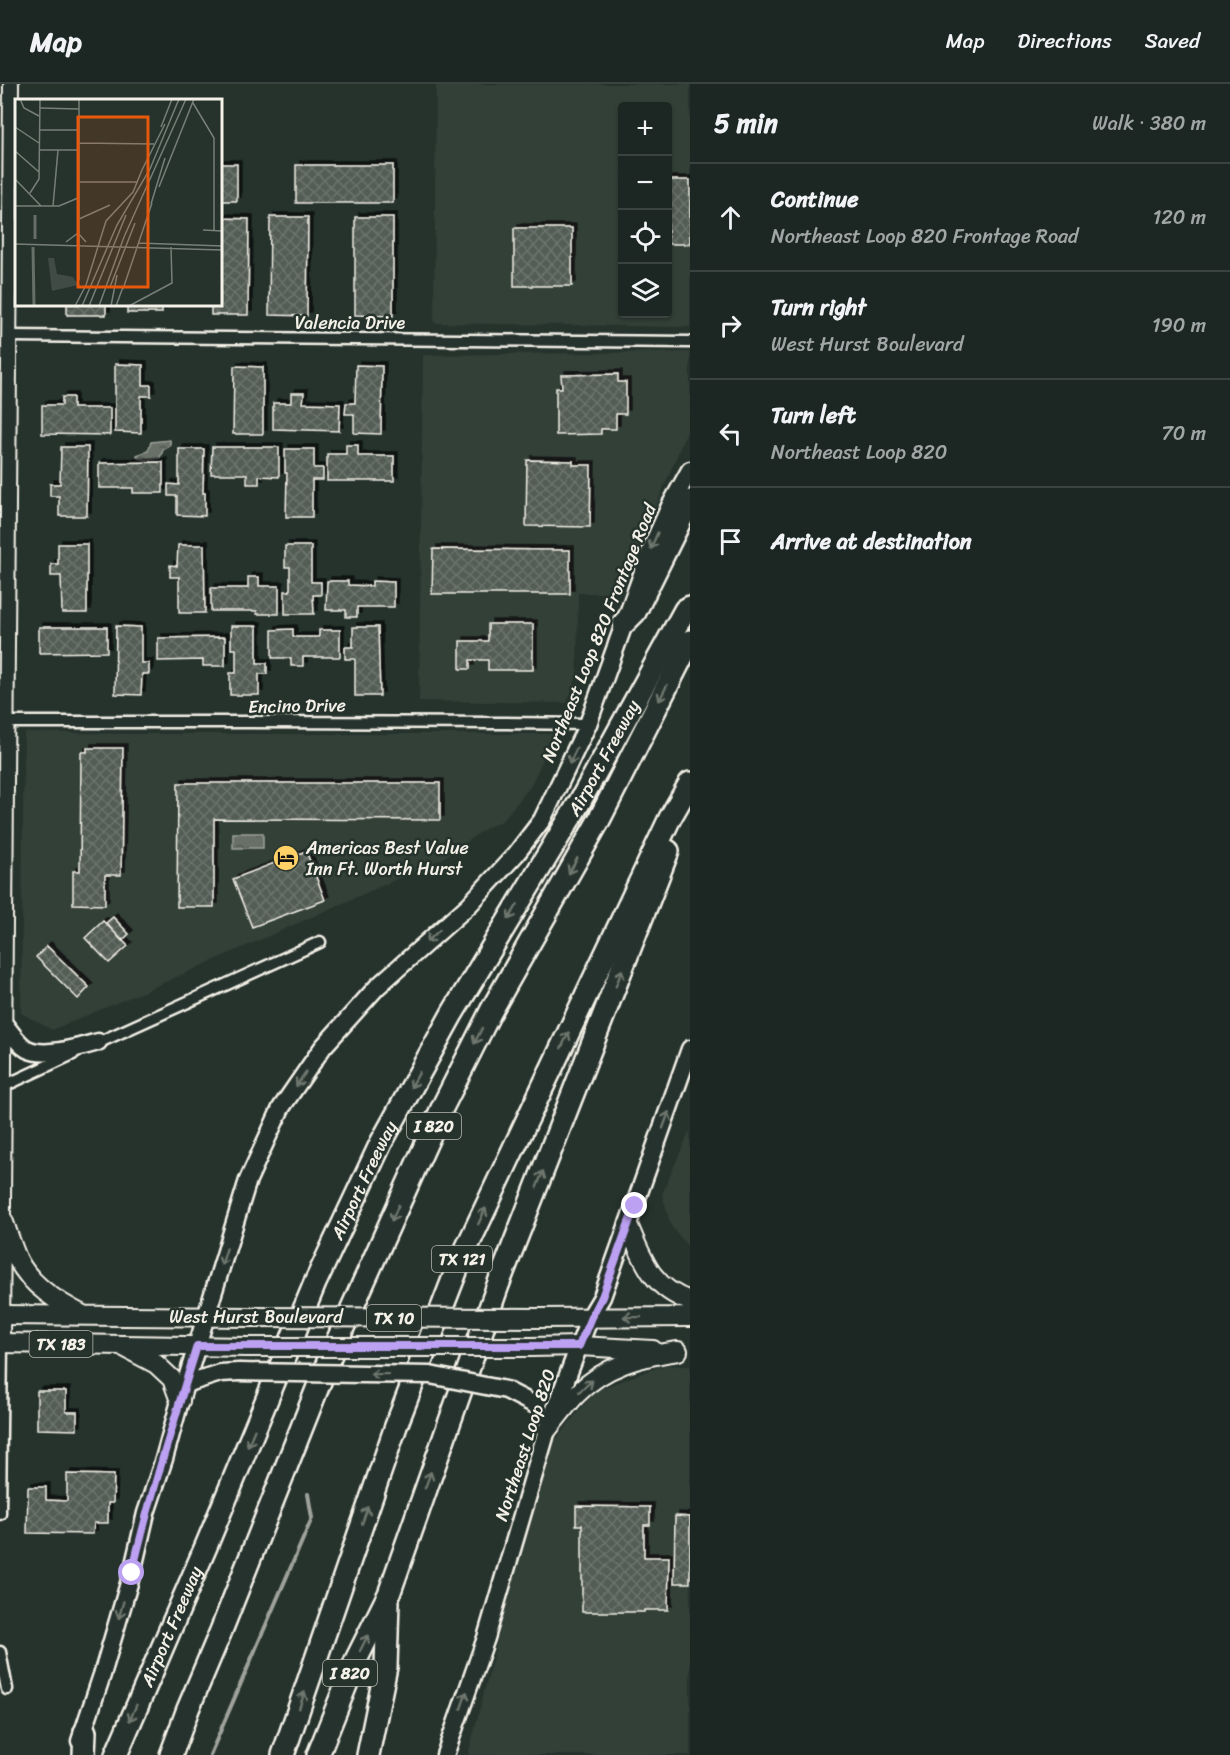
<!DOCTYPE html>
<meta charset="utf-8">
<style>
body{margin:0;font-family:Sriracha,sans-serif;background:#252e2a;color:#f1f3f6}
.controls{position:absolute;right:18px;top:18px;display:grid;overflow:hidden;border-radius:6px;box-shadow:0 2px 4px #0004}
.controls button{width:54px;height:54px;display:grid;place-items:center;padding:0;border:0;border-bottom:2px solid #3a4340;background:#1c2622;color:#f1f3f6;font:30px sans-serif}
.stop{position:absolute;width:18px;height:18px;margin:-14px;border:4px solid #bca0f2;border-radius:50%;background:#fff}
.stop.end{background:#bca0f2;border-color:#fff;box-shadow:0 2px 6px #0008}
.list{margin:0;padding:0;list-style:none}
h2{display:flex;justify-content:space-between;align-items:center;height:78px;margin:0;padding:0 24px;font-size:26px}
h2 small{font-size:20px;font-weight:400;color:#a0a5a5}
.list li{display:grid;grid-template-columns:39px 1fr auto;gap:18px;align-items:center;box-sizing:border-box;height:108px;padding:0 24px;border-top:2px solid #3a4340}
.list b{display:block;font-size:22px;white-space:nowrap}
.list p{margin:0;font-size:20px;white-space:nowrap;color:#a0a5a5}
.list em{font-size:20px;font-style:normal;color:#a0a5a5}
.icon{flex:none;width:33px;height:33px;fill:none;stroke:currentColor;stroke-width:2;stroke-linecap:round;stroke-linejoin:round}
.map{position:relative;flex:none;width:690px;height:1671px;overflow:hidden}
header{display:flex;align-items:center;gap:36px;box-sizing:border-box;height:84px;padding:0 30px;background:#1c2622;border-bottom:2px solid #3a4340}
header strong{font-size:28px}
nav{display:flex;gap:33px;margin-inline-start:auto;font-size:21px}
main{display:flex}
aside{flex:1;background:#1c2622}
.map>svg:first-child{display:block}
.built{fill:#333f39;fill-rule:evenodd}
.water{fill:url(#water-ripples);stroke:#9fa39b;stroke-width:1.5}
.lines{fill:none;stroke-linecap:round;stroke-linejoin:round}
.stream{stroke:#9fa39b;stroke-width:4}
.building{fill:url(#building-cross-hatch);stroke:#f4f1e8;stroke-width:1.5;filter:url(#shadow)}
.minor-casing{stroke:#f4f1e8;stroke-width:15}
.tertiary-casing{stroke:#f4f1e8;stroke-width:18}
.secondary-casing{stroke:#f4f1e8;stroke-width:21}
.primary-casing{stroke:#f4f1e8;stroke-width:22}
.motorway-casing{stroke:#f4f1e8;stroke-width:26}
.minor{stroke:#26332d;stroke-width:10}
.tertiary{stroke:#26332d;stroke-width:14}
.secondary{stroke:#26332d;stroke-width:16}
.primary{stroke:#26332d;stroke-width:18}
.motorway{stroke:#26332d;stroke-width:21}
.secondary-bridge-casing{stroke:#f4f1e8;stroke-width:21;stroke-linecap:butt}
.primary-bridge-casing{stroke:#f4f1e8;stroke-width:22;stroke-linecap:butt}
.secondary-bridge{stroke:#26332d;stroke-width:16}
.primary-bridge{stroke:#26332d;stroke-width:18}
.oneway{stroke:#6e766e}
.route{stroke:#bca0f2;stroke-width:8}
.labels{text-anchor:middle;dominant-baseline:central;stroke-width:5;stroke-linejoin:round;paint-order:stroke}
.shield{fill:#26332d;stroke:#b6b8b0;stroke-width:1.5}
.shield-label{font-size:16px;font-weight:bold;fill:#f4f1e8}
.street-label{font-size:18px;fill:#f4f1e8;stroke:#26332d}
.poi-label{font-size:18px;fill:#f4f1e8;stroke:#26332d;text-anchor:start}
.inset-river{fill:none;stroke:#676f68;stroke-width:3}
.inset-road{fill:none;stroke:#787f78;stroke-width:1.5}
.view{fill:#e8590c;fill-opacity:0.15;stroke:#e8590c;stroke-width:3}
.inset-edge{fill:none;stroke:#f4f1e8;stroke-width:3}
</style>
<header>
<strong>Map</strong>
<nav><a>Map</a><a>Directions</a><a>Saved</a></nav>
</header>
<main>
<div class="map">
<svg width="690" height="1671" viewBox="0 0 690 1671">
<defs>
<pattern id="water-ripples" width="26" height="14" patternUnits="userSpaceOnUse" patternTransform="scale(1.5)"><rect width="26" height="14" fill="#676f68"/><path d="M2 4q2-2 4 0t4 0M15 11q2-2 4 0t4 0" fill="none" stroke="#565a55"/></pattern>
<pattern id="building-cross-hatch" width="8" height="8" patternUnits="userSpaceOnUse" patternTransform="scale(1.5)"><rect width="8" height="8" fill="#525c55"/><path d="M0 0l8 8M0 8l8-8" fill="none" stroke="#6c746d"/></pattern>
<filter id="shadow"><feDropShadow dx="4" dy="-4" stdDeviation="0" flood-color="#0009"/></filter>
</defs>
<rect width="100%" height="100%" fill="#26332d"/>
<filter id="ink" filterUnits="userSpaceOnUse"><feTurbulence type="fractalNoise" baseFrequency=".0167" numOctaves="2"/><feDisplacementMap in="SourceGraphic" scale="12" xChannelSelector="R" yChannelSelector="G"/><feConvolveMatrix kernelMatrix="1 2 1 2 8 2 1 2 1" color-interpolation-filters="sRGB"/></filter>
<g filter="url(#ink)">
<path class="built" d="M436,0H690V243L434,239ZM622,22H668V230H622Z
M690,268V340L620,509H578L577,592L567,619L419,617L423,271Z
M24,648L130,650H555L530,703L502,737L488,743L440,776L145,907L52,946L21,929Z
M690,1046V1165L671,1142L662,1110Z
M663,1281L690,1282V1671H468L545,1369L595,1307Z"/>
<path class="water" d="M170,356C171,362 168,363 163,366L160,374L146,376L138,374L137,371L148,367L151,358Z
M233,749H263V764H233Z"/>
<g class="lines">
<path class="stream" d="M210,1671L312,1434L308,1410"/>
</g>
<path class="building" d="M220,80H237V117H220Z
M296,81H393V119H296Z
M668,96H690V160H668Z
M270,133H308L307,232L269,231Z
M355,133H393V232L355,231Z
M220,134L249,135L248,231H211V220H220Z
M514,144H572V202H514Z
M67,220H106V231H67Z
M127,220H162V229H127Z
M115,280L143,281V301H151V312H141V349L115,348Z
M356,281L382,282L381,350L354,349V330H345L346,319H355Z
M234,282L263,283V350H233Z
M618,290V298H626V330H616V345H601V350L556,351V304H562L561,291Z
M291,309H304L303,319L340,320L339,347L273,345V319H291Z
M62,313H73V324H110V351L42,350V321H62Z
M346,361H358V372H394V397H327V370H346Z
M61,363H88L87,432H59V412H50V400H60Z
M212,363H279V393L259,392V400H247V390H211Z
M179,365H204L203,409H205V432L177,431V412H168V400L179,401Z
M285,365H314V384H323V396H312V433H286L287,389H285Z
M527,376L573,377V381H591L590,443L526,442Z
M163,378V409H133V404H99V379Z
M58,460H87V529H62L61,492H51V480H58Z
M178,461H204L205,529H179V493H170V481L177,482Z
M285,462H311V498H321V511H313L314,530H285V507H290V483H285Z
M433,465L570,466V510H432Z
M248,493H259V502H279V530H257V527H211V504H248Z
M327,497H348V501L372,502V497L394,498V523H357V533H346V526H326Z
M488,540H533V586H488V576H470V585H460V557H488Z
M116,542L141,543V579H149V590H142L141,611L115,610Z
M231,542H257V579H267V590H259V611H230V589H236V565H231Z
M39,543H107V568L39,569Z
M353,543H378L380,612H355V575H345V563H353Z
M293,545V553H319V546H340V573H303V582H291V574H272V546Z
M225,553V582H203V576L158,577V554Z
M87,664H123L121,791H105V821L73,820V787H80L81,668H87Z
M178,699H440V736L214,735V823H177Z
M306,767L325,816L252,843L233,795Z
M113,833L129,850L122,857L106,839Z
M103,837L128,862L109,879L85,854Z
M47,862L89,903L78,915L36,873Z
M37,1307H66V1328H77V1346L37,1345Z
M67,1390L114,1391L113,1419H108V1439H94L93,1450L27,1449L28,1403H46V1416L67,1417Z
M576,1422L650,1423V1441H644V1473H669L668,1526H644V1528H582V1441H576Z
M675,1432L690,1433V1499H674Z"/>
<g class="lines">
<g class="minor-casing">
<path id="minor" d="M9,252L690,258
M6,638C200,638 394,637 588,640
M93,961L320,858
M4,1002L73,970
M0,1430L2,1259
M0,1568L7,1605"/>
</g>
<g class="tertiary-casing">
<path id="tertiary" d="M2,1259L11,0"/>
</g>
<g class="secondary-casing">
<path id="secondary" d="M4,940C11,948 18,960 27,965C45,974 80,963 98,958
M185,1300L220,1289L239,1288
M80,1657L102,1591L132,1489L146,1429L164,1375L180,1317L248,1096L281,1024L323,963L377,903L469,821L516,770L542,736L588,640L653,460L670,422L690,386
M445,1671L486,1554L547,1346L590,1233L602,1213L690,965"/>
</g>
<g class="primary-casing">
<path id="primary" d="M3,1136C8,1149 12,1163 18,1176C31,1202 58,1218 83,1231
M628,1141C643,1175 651,1204 690,1217
M0,1231L249,1233
M539,1234L690,1233
M0,1259L247,1263
M124,1263L156,1280L172,1295L180,1317
M532,1263L579,1262L653,1266
M547,1346C557,1334 566,1321 577,1310C604,1282 641,1272 678,1267"/>
</g>
<g class="motorway-casing">
<g id="motorway">
<path d="M624,539L635,528L690,417"/>
<path d="M84,1671L85,1648"/>
<path id="s1" d="M116,1671L207,1460L315,1199L381,1059L452,930L579,719L685,526L690,523"/>
<path d="M171,1671L188,1625L221,1547L329,1275L443,1022L491,927L599,736L690,557"/>
<path d="M283,1671L396,1342L459,1180L670,734L690,699"/>
<path d="M318,1671L356,1576L389,1510L498,1201L668,767"/>
<path d="M368,1671L386,1583L388,1517"/>
</g>
</g>
<use href="#minor" class="minor"/>
<use href="#tertiary" class="tertiary"/>
<use href="#secondary" class="secondary"/>
<use href="#primary" class="primary"/>
<use href="#motorway" class="motorway"/>
<g class="secondary-bridge-casing">
<path id="secondary-bridge" d="M239,1288L430,1291L506,1306L537,1322"/>
</g>
<g class="primary-bridge-casing">
<path id="primary-bridge" d="M249,1233L539,1234
M247,1263H532"/>
</g>
<use href="#secondary-bridge" class="secondary-bridge"/>
<use href="#primary-bridge" class="primary-bridge"/>
</g>
<defs><path id="oneway-shaft" d="M-6 0H5M1.5-3L5.5 0L1.5 3" fill="none" stroke-width="1.6" stroke-linecap="round" stroke-linejoin="round" transform="scale(1.5)"/></defs>
<g class="oneway">
<use href="#oneway-shaft" transform="translate(654 457) rotate(113)"/>
<use href="#oneway-shaft" transform="translate(663 609) rotate(117)"/>
<use href="#oneway-shaft" transform="translate(573 672) rotate(115)"/>
<use href="#oneway-shaft" transform="translate(573 782) rotate(119)"/>
<use href="#oneway-shaft" transform="translate(513 828) rotate(121)"/>
<use href="#oneway-shaft" transform="translate(433 852) rotate(138)"/>
<use href="#oneway-shaft" transform="translate(619 894) rotate(-69)"/>
<use href="#oneway-shaft" transform="translate(478 952) rotate(117)"/>
<use href="#oneway-shaft" transform="translate(565 956) rotate(-65)"/>
<use href="#oneway-shaft" transform="translate(301 995) rotate(124)"/>
<use href="#oneway-shaft" transform="translate(415 996) rotate(119)"/>
<use href="#oneway-shaft" transform="translate(666 1036) rotate(-70)"/>
<use href="#oneway-shaft" transform="translate(540 1095) rotate(-69)"/>
<use href="#oneway-shaft" transform="translate(395 1129) rotate(114)"/>
<use href="#oneway-shaft" transform="translate(482 1132) rotate(-65)"/>
<use href="#oneway-shaft" transform="translate(224 1173) rotate(107)"/>
<use href="#oneway-shaft" transform="translate(632 1233) rotate(-179)"/>
<use href="#oneway-shaft" transform="translate(379 1290) rotate(-179)"/>
<use href="#oneway-shaft" transform="translate(586 1302) rotate(-40)"/>
<use href="#oneway-shaft" transform="translate(251 1354) rotate(113)"/>
<use href="#oneway-shaft" transform="translate(428 1396) rotate(-70)"/>
<use href="#oneway-shaft" transform="translate(365 1431) rotate(-71)"/>
<use href="#oneway-shaft" transform="translate(121 1526) rotate(106)"/>
<use href="#oneway-shaft" transform="translate(364 1559) rotate(-63)"/>
<use href="#oneway-shaft" transform="translate(302 1616) rotate(-71)"/>
<use href="#oneway-shaft" transform="translate(464 1616) rotate(-71)"/>
<use href="#oneway-shaft" transform="translate(133 1629) rotate(113)"/>
</g>
</g>
<g class="lines" filter="url(#ink)">
<path class="route" d="M132,1489C150,1412 174,1337 197,1262H579L591,1233L602,1213L635,1122"/>
</g>
<defs>
<g id="hotel-disc" transform="scale(1.35)"><circle r="9.5" fill="#ffd166" stroke="#26332d"/><path d="M-6-4.5h1.5V1H6V5H4.5V3h-9V5H-6ZM-4 0a1.8 1.8 0 1 1 3.6 0ZM.5 0V-2.5h3Q6-2.5 6 0Z" fill="#111"/></g>
</defs>
<g fill-rule="evenodd">
<use href="#hotel-disc" x="286" y="774"/>
</g>
<g class="labels">
<g class="shield">
<rect x="407" y="1029" width="54" height="26" rx="4.5"/>
<rect x="432" y="1162" width="60" height="26" rx="4.5"/>
<rect x="367" y="1221" width="54" height="26" rx="4.5"/>
<rect x="29.5" y="1247" width="63" height="26" rx="4.5"/>
<rect x="323" y="1576" width="54" height="26" rx="4.5"/>
</g>
<g class="shield-label">
<text x="434" y="1042">I 820</text>
<text x="462" y="1175">TX 121</text>
<text x="394" y="1234">TX 10</text>
<text x="61" y="1260">TX 183</text>
<text x="350" y="1589">I 820</text>
</g>
<g class="street-label">
<text x="350" y="239">Valencia Drive</text>
<text transform="translate(599 549) rotate(-68)">Northeast Loop 820 Frontage Road</text>
<text transform="translate(297 622) rotate(-1)">Encino Drive</text>
<text stroke="none"><textPath href="#s1" startOffset="1112">Airport Freeway</textPath></text>
<text stroke="none"><textPath href="#s1" startOffset="626">Airport Freeway</textPath></text>
<text x="256" y="1233">West Hurst Boulevard</text>
<text transform="translate(525 1361) rotate(-72)">Northeast Loop 820</text>
<text stroke="none"><textPath href="#s1" startOffset="140">Airport Freeway</textPath></text>
</g>
<g class="poi-label">
<text x="306" y="764">Americas Best Value<tspan x="306" dy="21">Inn Ft. Worth Hurst</tspan></text>
</g>
</g>
<g transform="translate(15 15)">
<rect width="207" height="207" fill="#26332d"/>
<path d="M33,159H39L42,175L58,178L63,186L37,192Z" fill="#414b45"/>
<path class="inset-river" d="M20,140V116M18,148L19,207"/>
<path class="inset-road" d="M5,0L9,9L24,17M178,4L199,39V131M24,9L64,10M0,28L24,44M146,28L157,0M24,31H64M64,44L139,45M24,51H64M0,52L24,73M126,73L150,25M0,80L26,107M64,83H122M144,88L179,0M15,94L24,80L25,0M136,105L150,59M0,107H44L63,99M38,107L43,51M64,120L95,106M188,131L207,132M51,143L63,134L71,143M123,144L207,147M0,145L207,151M64,181V0M95,188L120,124M108,190L137,104M60,207L71,186L91,122L118,93L127,71M67,207L102,126L135,70L164,0M74,207L111,116M84,207L109,138L171,0M96,207L102,176M101,207L108,188M114,207L157,184L156,148"/>
<path class="view" d="M63,18H133V188H63Z"/>
<rect width="207" height="207" class="inset-edge"/>
</g>
</svg>
<div class="controls">
<button>+</button>
<button>−</button>
<button><svg class="icon" aria-label="locate" viewBox="0 0 24 24"><circle cx="12" cy="12" r="6"/><path d="M12 2v4M12 18v4M2 12h4M18 12h4"/></svg></button>
<button><svg class="icon" aria-label="layers" viewBox="0 0 24 24"><path d="M12 4l9 5-9 5-9-5zM3 14l9 5 9-5"/></svg></button>
</div>
<div class="stop" style="left:132px;top:1489px"></div>
<div class="stop end" style="left:635px;top:1122px"></div>
</div>
<aside>
<h2>5 min<small>Walk · 380 m</small></h2>
<ul class="list">
<li><svg class="icon" aria-label="ahead" viewBox="0 0 24 24"><path d="M12 20V5M6 11l6-6 6 6"/></svg><div><b>Continue</b><p>Northeast Loop 820 Frontage Road</p></div><em>120 m</em></li>
<li><svg class="icon" aria-label="right" viewBox="0 0 24 24"><path d="M7 20v-9h11M14 6l5 5-5 5"/></svg><div><b>Turn right</b><p>West Hurst Boulevard</p></div><em>190 m</em></li>
<li><svg class="icon" aria-label="left" viewBox="0 0 24 24"><path d="M17 20v-9H6M10 6l-5 5 5 5"/></svg><div><b>Turn left</b><p>Northeast Loop 820</p></div><em>70 m</em></li>
<li><svg class="icon" aria-label="arrive" viewBox="0 0 24 24"><path d="M6 21V4h12l-3 4 3 4H6"/></svg><div><b>Arrive at destination</b></div></li>
</ul>
</aside>
</main>
